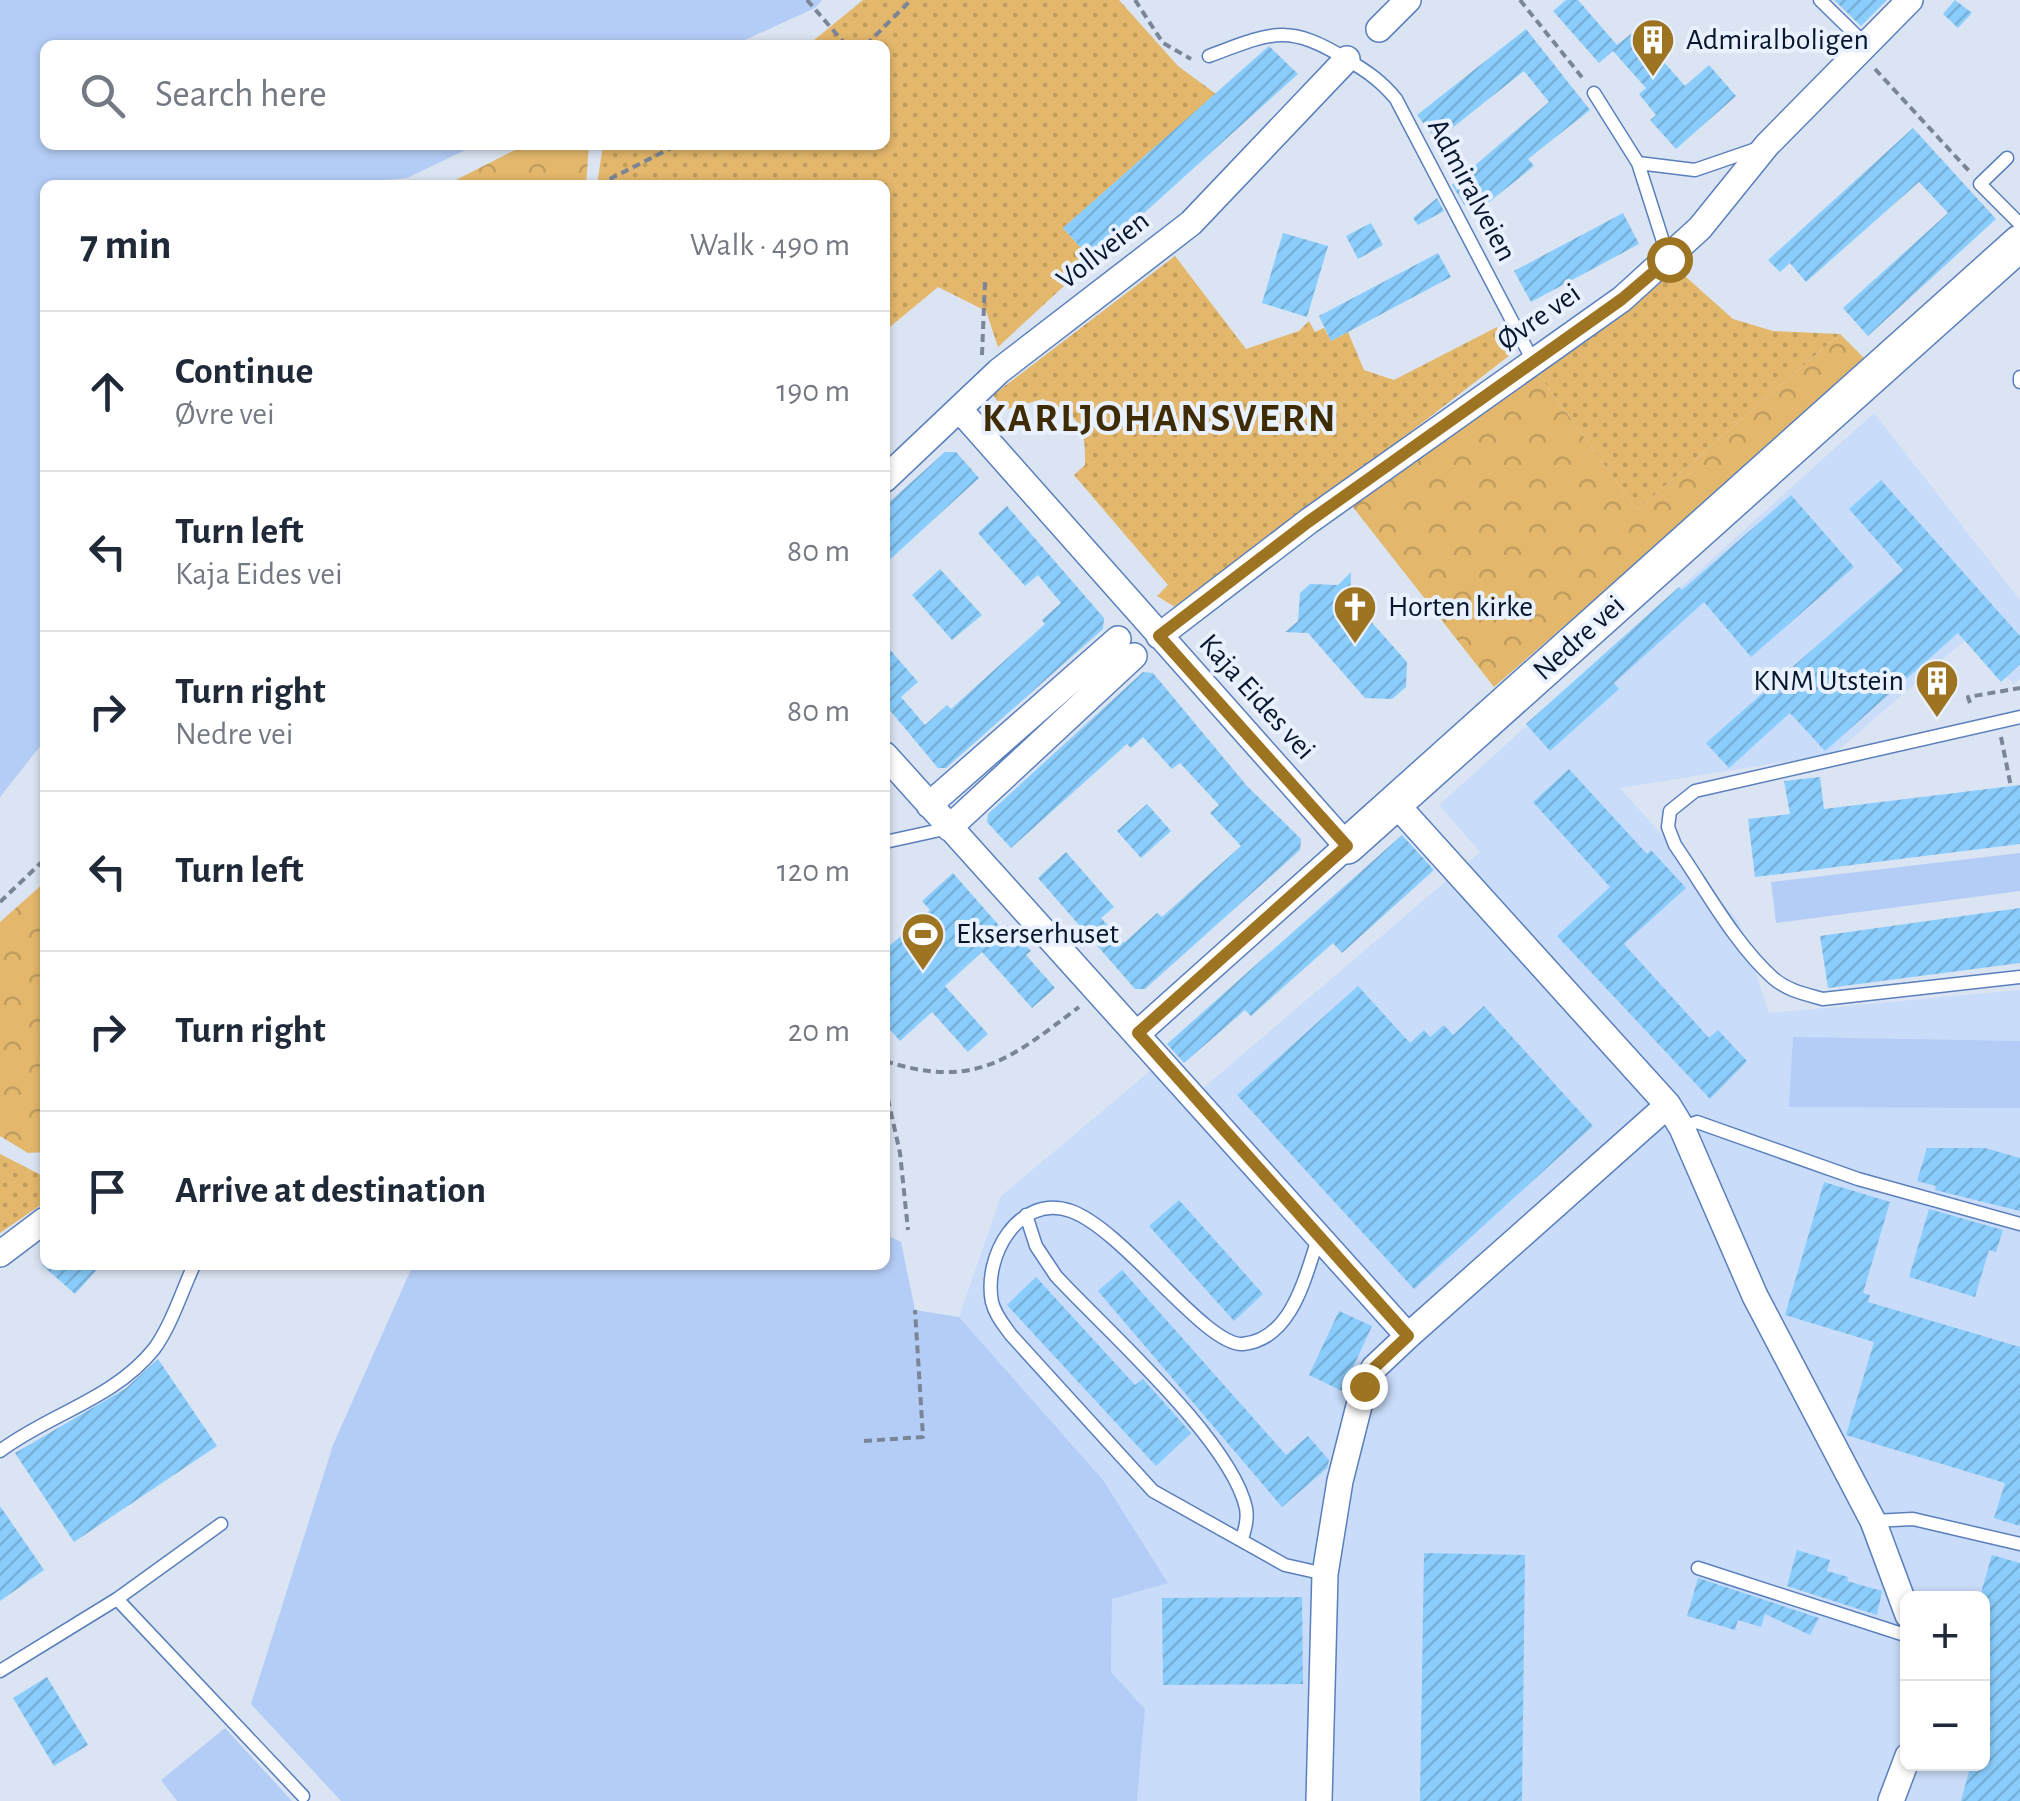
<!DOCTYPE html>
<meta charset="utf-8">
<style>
body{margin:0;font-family:"Alegreya Sans",sans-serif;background:#f2f2f3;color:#1f2937}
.controls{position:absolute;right:30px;bottom:30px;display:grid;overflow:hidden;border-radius:15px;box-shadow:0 2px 8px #0004}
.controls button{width:90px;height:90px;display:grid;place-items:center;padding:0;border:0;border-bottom:2px solid #e0e1e3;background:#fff;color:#1f2937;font:50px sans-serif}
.stop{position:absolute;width:30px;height:30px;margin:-22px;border:8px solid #9d7422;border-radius:50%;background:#fff}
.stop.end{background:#9d7422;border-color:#fff;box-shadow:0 2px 10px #0008}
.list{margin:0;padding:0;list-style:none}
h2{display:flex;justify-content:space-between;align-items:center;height:130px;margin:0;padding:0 40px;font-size:42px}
h2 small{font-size:32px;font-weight:400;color:#747a83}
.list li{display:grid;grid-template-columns:65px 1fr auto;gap:30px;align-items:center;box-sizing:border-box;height:160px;padding:0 40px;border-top:2px solid #e0e1e3}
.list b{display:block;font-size:38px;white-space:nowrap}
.list p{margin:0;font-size:32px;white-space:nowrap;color:#747a83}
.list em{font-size:32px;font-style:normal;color:#747a83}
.icon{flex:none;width:55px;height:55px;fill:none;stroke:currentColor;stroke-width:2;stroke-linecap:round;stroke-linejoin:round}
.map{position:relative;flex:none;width:2020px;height:1801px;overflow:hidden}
.search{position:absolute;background:#fff;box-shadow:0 2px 8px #0004;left:40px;top:40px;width:850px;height:110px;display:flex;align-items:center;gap:25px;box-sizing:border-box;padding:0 35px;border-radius:15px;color:#747a83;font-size:38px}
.panel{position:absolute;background:#fff;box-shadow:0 2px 8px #0004;left:40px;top:180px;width:850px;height:1090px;border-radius:15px}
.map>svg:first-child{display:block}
.built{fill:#c9dcf9;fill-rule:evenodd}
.grass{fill:url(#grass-dots)}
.forest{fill:url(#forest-crowns)}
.water{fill:#b4cdf6}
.building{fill:url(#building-hatch)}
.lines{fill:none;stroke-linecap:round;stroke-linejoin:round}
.service-casing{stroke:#5a7fbd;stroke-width:15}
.minor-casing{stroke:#5a7fbd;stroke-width:28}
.secondary-casing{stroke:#5a7fbd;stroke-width:38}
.path{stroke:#7a8598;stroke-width:4;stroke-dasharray:8 5;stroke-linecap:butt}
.service{stroke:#fff;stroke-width:12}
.minor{stroke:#fff;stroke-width:25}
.secondary{stroke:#fff;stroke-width:35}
.route{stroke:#9d7422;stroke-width:12}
.labels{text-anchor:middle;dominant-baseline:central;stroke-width:8;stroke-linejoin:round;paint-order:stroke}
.poi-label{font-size:30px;fill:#08162e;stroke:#e9f1ff;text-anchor:start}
.street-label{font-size:30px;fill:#08162e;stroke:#e9f1ff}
.district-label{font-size:40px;font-weight:bold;letter-spacing:2.5px;fill:#402c04;stroke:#e9f1ff}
</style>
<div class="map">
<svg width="2020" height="1801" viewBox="0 0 2020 1801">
<defs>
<pattern id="grass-dots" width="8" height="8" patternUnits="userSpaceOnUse" patternTransform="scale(2.5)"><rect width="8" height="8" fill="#e3b76c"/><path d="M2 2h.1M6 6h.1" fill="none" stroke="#c19d5e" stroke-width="1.8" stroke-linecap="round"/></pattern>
<pattern id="forest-crowns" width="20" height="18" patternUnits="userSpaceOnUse" patternTransform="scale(2.5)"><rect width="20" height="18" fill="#e3b76c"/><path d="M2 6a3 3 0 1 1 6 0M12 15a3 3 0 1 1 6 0" fill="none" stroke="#c19d5e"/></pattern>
<pattern id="building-hatch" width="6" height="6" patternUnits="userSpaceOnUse" patternTransform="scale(2.5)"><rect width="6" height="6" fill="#8acdfc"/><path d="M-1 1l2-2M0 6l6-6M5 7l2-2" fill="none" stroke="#76afd8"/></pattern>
</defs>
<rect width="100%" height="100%" fill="#dbe4f2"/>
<path class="built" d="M1874,413L2020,600V679L2014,684L1966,639L1834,754L1620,788L1739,922L1769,1013L2020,990V1801H1137L1145,1709L1111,1672L1112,1598L1167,1582L1103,1480L959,1317L1001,1196L1150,1071L1188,1101L1480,852L1439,805ZM1908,1598H1982V1764H1908Z"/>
<path class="grass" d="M863,0H1119L1178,66L1216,94L1063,228L1092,260L998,347L986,311L938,287L885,331V185H597L603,145H885V45H808Z
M1175,256L1246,349L1299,331L1309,321L1315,332L1324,328L1331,341L1348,332L1364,370L1394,380L1497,327L1510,355L1180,610L1157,596L1168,585L1074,475L1085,465C1086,425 1080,417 1043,399L1004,410L993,395Z
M1677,269L1733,319L1773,331L1840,334L1637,510L1536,371L1628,310Z
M0,1154L45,1177V1202L0,1233Z"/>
<path class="forest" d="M525,145H589L586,185H446Z
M1840,334L1868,362L1494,687L1349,502L1536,371L1637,510Z
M45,882V1152L28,1153L0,1136V922Z"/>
<path class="water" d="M0,0H822L815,8L734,45H45V145H476L407,178L339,185H45V740L0,797Z
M2020,853V891L1776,923L1771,882Z
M1793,1037L2020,1041V1108L1789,1107Z
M885,1234L901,1242L915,1310L959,1317L1103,1480L1168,1583L1112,1599L1111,1672L1145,1709L1137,1801H341L251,1704L333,1445L413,1265H885Z
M225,1728L292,1801H177L161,1780Z"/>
<path class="building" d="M1566,0H1578L1617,45L1636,30L1685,86L1709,65L1736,96L1676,149L1650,120L1656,115L1639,94L1646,88L1613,51L1599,63L1553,11Z
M1834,0H1887L1861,26Z
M1955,0L1972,13L1958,28L1943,14Z
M1526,29L1590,110L1528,159L1534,166L1479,210L1471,201L1465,206L1452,185L1549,102L1524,71L1437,140L1417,115Z
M1269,46L1298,74L1092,260L1063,228Z
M1913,128L1996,219L1868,336L1843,308L1948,213L1919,182L1806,282L1790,263L1780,272L1768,260Z
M1437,198L1444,211L1418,225L1413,218Z
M1623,213L1639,244L1531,302L1514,271Z
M1371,223L1383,245L1358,259L1346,236Z
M1283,233L1328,246L1307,317L1262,303Z
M1438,253L1451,277L1331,341L1319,316Z
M945,452H956L979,478L885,564V506Z
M1881,480L2020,636V664L2001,682L1958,633L1825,751L1790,713L1729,768L1706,743L1903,570L1849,509Z
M1791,495L1854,567L1751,657L1704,602L1614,683L1619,689L1550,751L1526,724L1679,587L1682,590Z
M1007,506L1104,618L1103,629L946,768H938L888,708L885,711V644L918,682L901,697L925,725L947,705L951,709L1045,624L1042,620L1061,603L1038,575L1025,586L978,533Z
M940,569L982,615L952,640L912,595Z
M1351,572L1350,598L1407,662L1406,687L1392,699L1365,698L1308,633L1285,632L1298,621L1300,593L1310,584L1338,585Z
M1143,672L1153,673L1247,786L1301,839L1300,850L1145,989H1135L1038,878L1066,852L1114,907L1101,918L1124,943L1157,913L1162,917L1241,846L1210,813L1219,805L1180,763L1172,769L1143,737L1131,748L1127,744L1011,848L987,822L988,814Z
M1569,769L1647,854L1651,850L1686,888L1624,944L1709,1038L1718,1030L1747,1061L1710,1099L1557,936L1610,887L1533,802Z
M1820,777L1824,809L2020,785V844L1755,877L1748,819L1790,814L1784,781Z
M1147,804L1171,831L1141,858L1117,831Z
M1402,835L1434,870L1342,953L1333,943L1251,1016L1245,1010L1184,1063L1167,1044Z
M953,873L1002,929L1007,925L1031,951L1026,955L1055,988L1032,1008L982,952L945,986L988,1034L968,1052L932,1012L900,1041L885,1024V950L930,910L922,901Z
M2020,908V963L1828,988L1820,936Z
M1358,986L1410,1043L1424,1030L1430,1037L1444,1025L1453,1035L1484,1006L1593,1126L1414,1289L1237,1095Z
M1927,1148H1985L2020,1158V1211L1935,1190L1936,1186L1917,1181Z
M1824,1182L1890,1202L1863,1293L1870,1295L1868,1302L2020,1347V1526L1994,1518L2005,1483L1846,1435L1874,1342L1785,1315Z
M1179,1200L1263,1294L1234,1321L1149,1226Z
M1929,1209L2003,1230L1996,1252L1989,1250L1975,1297L1909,1277Z
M42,1265H101L75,1294Z
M1122,1270L1286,1455L1308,1436L1329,1460L1327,1468L1282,1507L1098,1291Z
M1036,1277L1135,1385L1143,1379L1191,1433L1156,1466L1007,1305Z
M1339,1311L1372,1326L1342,1391L1309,1375Z
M158,1359L217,1446L74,1542L15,1453L125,1389Z
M0,1506L44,1570L0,1601Z
M1797,1550L1830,1560L1827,1571L1848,1577L1847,1581L1882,1591L1877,1615L1787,1586Z
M1424,1553L1525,1555L1522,1801H1420Z
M1992,1555L2020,1563V1801H1961L1971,1764H1982V1723L1990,1697L1982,1694V1589Z
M1698,1578L1819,1618L1810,1635L1765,1614L1761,1627L1738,1620L1735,1630L1687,1616Z
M1302,1597L1303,1684L1163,1685L1162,1598Z
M47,1677L88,1745L54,1766L13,1698Z"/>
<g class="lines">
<g class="service-casing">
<path id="service" d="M1820,0L1864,43
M1209,56C1272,32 1288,23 1348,60C1368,72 1381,81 1396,99L1533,361
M1594,93L1638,163L1695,170L1759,148
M2007,158L1980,184L2020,224
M1638,163L1668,257
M2020,377V382
M2020,717L1695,791L1670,811L1668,827L1675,845C1705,888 1734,943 1773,978C1788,991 1805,994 1823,999L2020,977
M885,842L949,828
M1682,1128L1697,1122L1858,1179L2020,1224
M1026,1215L1036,1246L1056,1276C1106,1330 1231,1440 1246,1508C1248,1519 1245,1529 1242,1539
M1318,1239C1305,1277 1292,1339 1243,1344C1206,1347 1124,1230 1071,1211C1018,1193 983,1257 992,1302C995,1315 1004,1325 1011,1335L1153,1491L1285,1565L1325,1574
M0,1451C49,1414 114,1399 154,1349C171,1326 182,1291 194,1265
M1873,1521L1913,1519L2020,1544
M1698,1568L1908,1636
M117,1599L303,1796
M0,1671L117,1599L221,1524"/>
</g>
<g class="minor-casing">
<path id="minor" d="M1379,29L1408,0
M960,410L1347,846L1138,1033
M885,479L999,371L1191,223L1347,59
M1159,636L1309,521L1622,299L1700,228L1767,145L1910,0
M885,755L1408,1336
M1395,803L1668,1105L1682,1128L1755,1296L1873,1521L1908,1615
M929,805L1118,639
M949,828L1134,656
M0,1254L45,1220
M1319,1801L1325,1574L1340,1481L1364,1386L1374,1368L1408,1336L1668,1105
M1891,1801L1908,1756"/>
</g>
<g class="secondary-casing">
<path id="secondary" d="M1347,846L2020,243"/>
</g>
<path class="path" d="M807,0L846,45
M1135,0L1163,43L1191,59
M1520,0L1585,81
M866,45L911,0
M1875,69L1970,172
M598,185L677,145
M982,355L985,282
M1970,703L1968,697L2020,688
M2001,737L2011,787
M0,902L45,859
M885,1061C975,1090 1010,1059 1079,1007
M885,1086L900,1153L908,1230
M864,1441L923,1437L915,1310"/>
<use href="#service" class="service"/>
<use href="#minor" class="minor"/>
<use href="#secondary" class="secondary"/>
</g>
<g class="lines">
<path class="route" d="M1364,1386L1374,1368L1408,1336L1138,1033L1347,846L1159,636L1308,522L1622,299L1669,259"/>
</g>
<defs>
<g id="building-pin" transform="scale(2.25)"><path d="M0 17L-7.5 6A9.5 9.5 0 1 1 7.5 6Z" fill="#9d7422" stroke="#e9f1ff"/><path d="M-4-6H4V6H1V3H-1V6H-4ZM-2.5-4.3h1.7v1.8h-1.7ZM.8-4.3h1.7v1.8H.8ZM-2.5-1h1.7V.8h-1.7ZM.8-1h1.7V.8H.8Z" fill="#fff"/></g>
<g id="church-pin" transform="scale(2.25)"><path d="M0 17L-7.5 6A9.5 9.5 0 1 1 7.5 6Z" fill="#9d7422" stroke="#e9f1ff"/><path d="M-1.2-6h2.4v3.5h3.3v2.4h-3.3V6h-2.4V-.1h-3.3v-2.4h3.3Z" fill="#fff"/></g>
<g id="stadium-pin" transform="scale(2.25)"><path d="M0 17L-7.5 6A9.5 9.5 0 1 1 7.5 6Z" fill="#9d7422" stroke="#e9f1ff"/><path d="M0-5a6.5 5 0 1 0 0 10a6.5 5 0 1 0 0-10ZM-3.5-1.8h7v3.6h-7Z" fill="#fff"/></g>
</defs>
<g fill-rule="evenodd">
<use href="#building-pin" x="1653" y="40"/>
<use href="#church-pin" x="1355" y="607"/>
<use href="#building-pin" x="1937" y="681"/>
<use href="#stadium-pin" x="923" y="934"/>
</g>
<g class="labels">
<g class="poi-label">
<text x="1686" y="40">Admiralboligen</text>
<text x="1388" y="607">Horten kirke</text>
<text x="1904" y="681" text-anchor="end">KNM Utstein</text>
<text x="956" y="934">Ekserserhuset</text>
</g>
<g class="street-label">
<text transform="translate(1472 190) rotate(62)">Admiralveien</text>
<text transform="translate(1103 250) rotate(-38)">Vollveien</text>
<text transform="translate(1539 317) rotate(-35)">Øvre vei</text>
<text transform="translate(1579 638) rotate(-42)">Nedre vei</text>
<text transform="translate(1257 697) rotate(48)">Kaja Eides vei</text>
</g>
<g class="district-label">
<text x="1160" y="419">KARLJOHANSVERN</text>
</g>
</g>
</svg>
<div class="controls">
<button>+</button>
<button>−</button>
</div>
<div class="stop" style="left:1669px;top:259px"></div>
<div class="stop end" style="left:1364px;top:1386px"></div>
<div class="search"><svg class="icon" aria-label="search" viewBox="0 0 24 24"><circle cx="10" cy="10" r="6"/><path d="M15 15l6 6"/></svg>Search here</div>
<section class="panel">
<h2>7 min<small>Walk · 490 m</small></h2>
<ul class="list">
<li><svg class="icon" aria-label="ahead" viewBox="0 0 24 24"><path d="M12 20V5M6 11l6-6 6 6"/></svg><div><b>Continue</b><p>Øvre vei</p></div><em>190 m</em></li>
<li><svg class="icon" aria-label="left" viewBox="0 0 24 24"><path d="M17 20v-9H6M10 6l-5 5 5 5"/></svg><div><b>Turn left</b><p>Kaja Eides vei</p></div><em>80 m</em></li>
<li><svg class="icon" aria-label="right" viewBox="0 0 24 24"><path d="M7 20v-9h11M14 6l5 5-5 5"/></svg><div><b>Turn right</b><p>Nedre vei</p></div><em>80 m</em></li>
<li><svg class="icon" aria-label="left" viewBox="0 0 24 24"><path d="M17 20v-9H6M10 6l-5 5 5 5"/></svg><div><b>Turn left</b></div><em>120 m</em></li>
<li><svg class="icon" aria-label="right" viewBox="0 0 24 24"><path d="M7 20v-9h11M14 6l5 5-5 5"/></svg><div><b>Turn right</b></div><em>20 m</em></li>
<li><svg class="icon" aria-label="arrive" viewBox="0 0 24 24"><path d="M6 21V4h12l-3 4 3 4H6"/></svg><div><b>Arrive at destination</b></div></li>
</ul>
</section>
</div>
